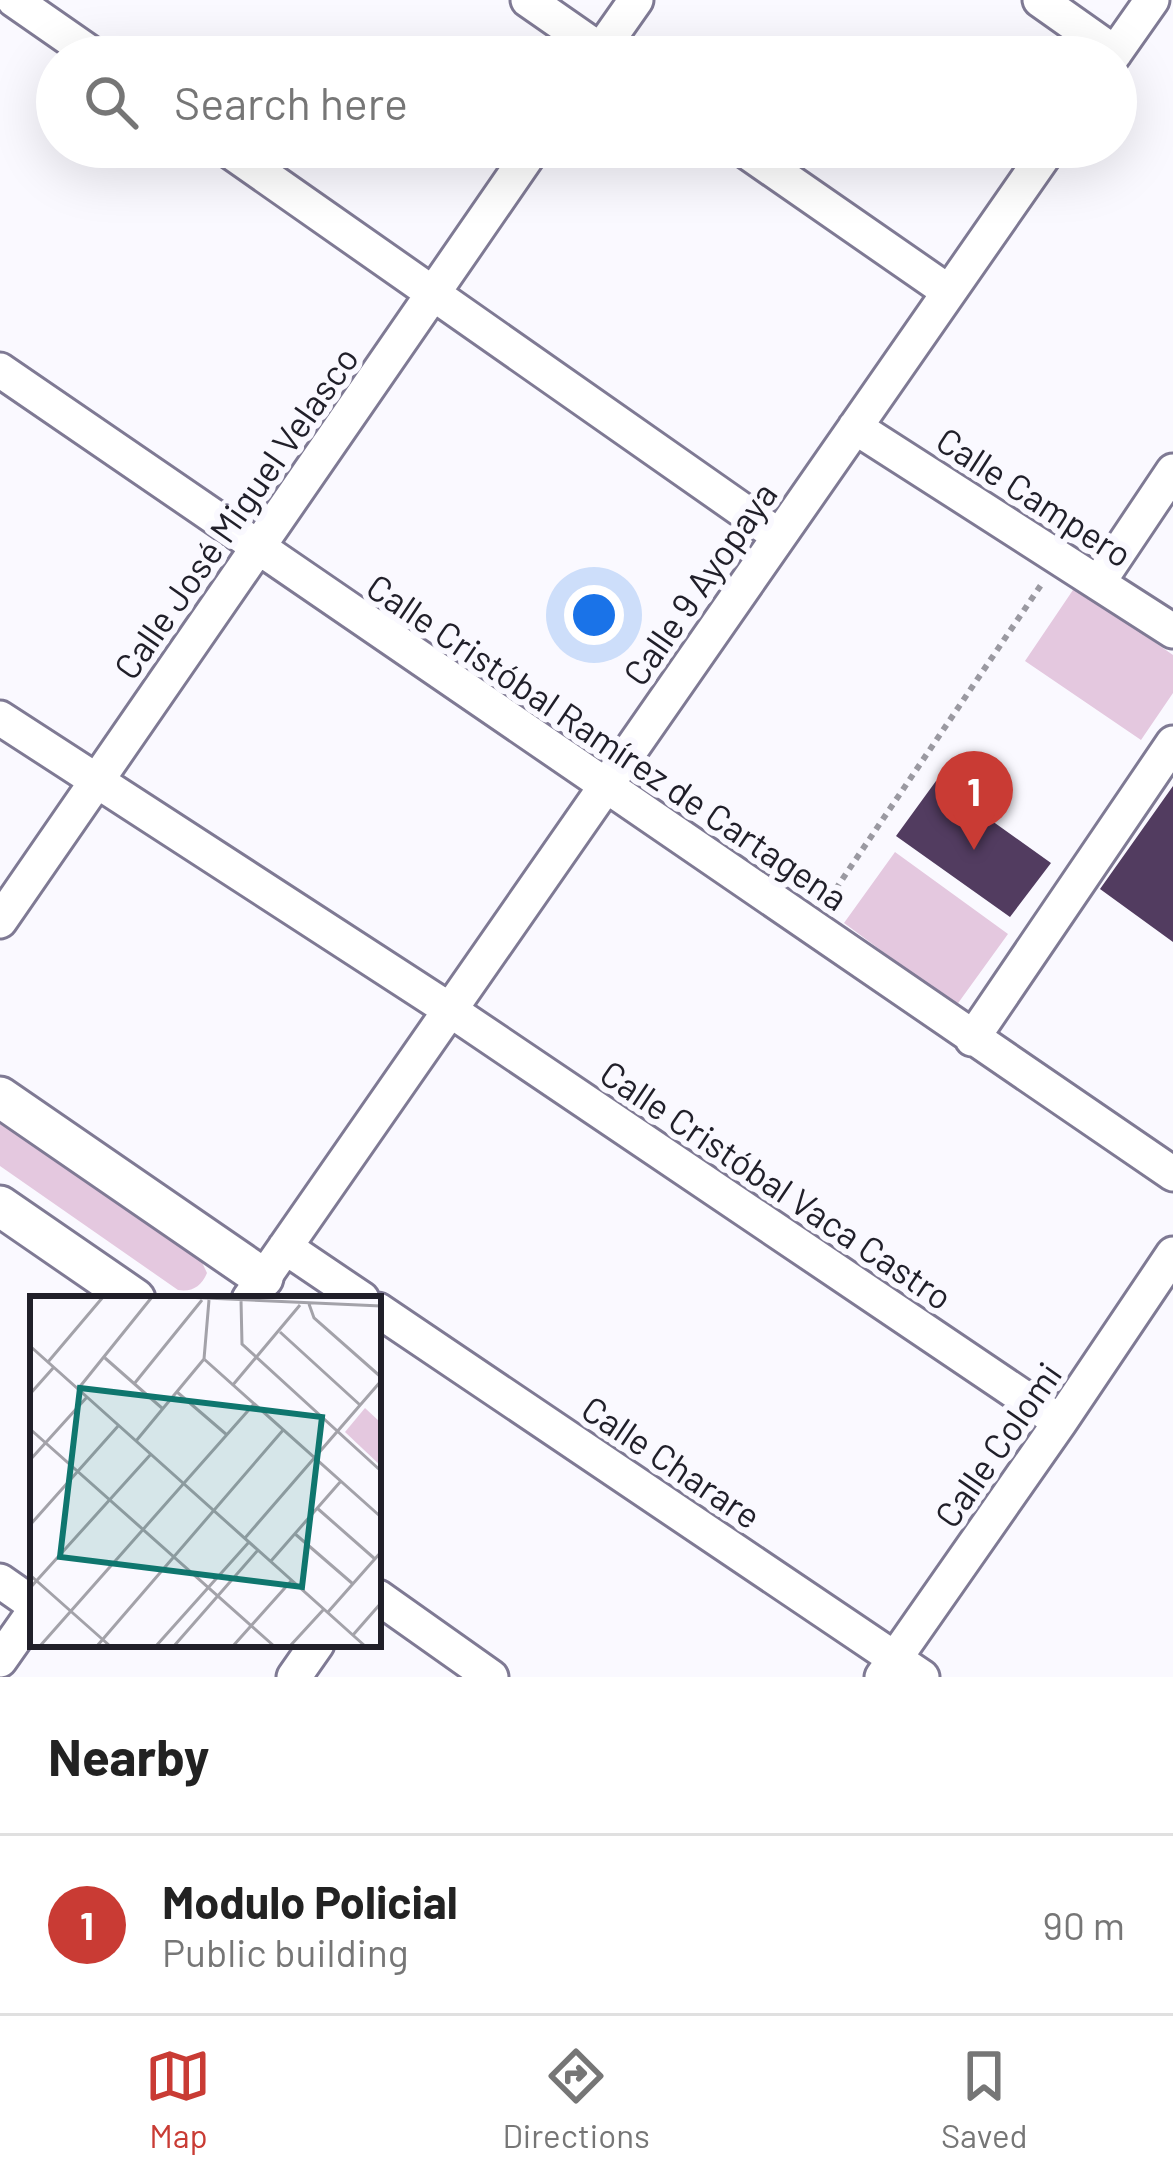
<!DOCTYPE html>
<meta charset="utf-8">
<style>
body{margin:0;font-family:Barlow,sans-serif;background:#f2f2f2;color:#222}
.you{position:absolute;left:594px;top:615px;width:42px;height:42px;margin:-30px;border:9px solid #fff;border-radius:50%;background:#1a73e8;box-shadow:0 0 0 18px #1a73e833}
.badge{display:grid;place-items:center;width:78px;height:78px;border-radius:50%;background:#c93b34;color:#fff;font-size:39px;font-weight:700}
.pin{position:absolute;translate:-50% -99px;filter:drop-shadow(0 3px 6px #0008)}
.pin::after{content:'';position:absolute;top:63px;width:42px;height:36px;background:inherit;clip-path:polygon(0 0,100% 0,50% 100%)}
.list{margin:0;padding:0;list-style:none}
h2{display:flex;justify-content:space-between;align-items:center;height:156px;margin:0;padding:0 48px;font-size:51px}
h2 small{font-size:39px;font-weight:400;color:#767676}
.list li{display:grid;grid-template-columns:78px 1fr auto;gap:36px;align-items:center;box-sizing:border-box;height:180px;padding:0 48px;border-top:3px solid #e0e0e0}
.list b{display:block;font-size:45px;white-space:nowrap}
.list p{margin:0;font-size:39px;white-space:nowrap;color:#767676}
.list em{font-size:39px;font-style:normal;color:#767676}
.icon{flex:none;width:66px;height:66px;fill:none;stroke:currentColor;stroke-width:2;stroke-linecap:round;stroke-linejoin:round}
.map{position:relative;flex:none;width:1173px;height:1677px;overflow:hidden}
.search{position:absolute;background:#fff;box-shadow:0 12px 48px #0002;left:36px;right:36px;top:36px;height:132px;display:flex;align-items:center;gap:30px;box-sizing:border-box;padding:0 42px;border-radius:66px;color:#767676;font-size:45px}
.sheet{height:336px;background:#fff}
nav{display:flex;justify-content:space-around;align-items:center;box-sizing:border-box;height:168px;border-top:3px solid #e0e0e0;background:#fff;font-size:33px;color:#767676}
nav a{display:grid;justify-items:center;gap:6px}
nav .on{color:#c93b34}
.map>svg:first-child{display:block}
.green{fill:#e4c8df}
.building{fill:#523c60}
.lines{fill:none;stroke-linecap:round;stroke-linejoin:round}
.minor-casing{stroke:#7f7a94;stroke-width:39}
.tertiary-casing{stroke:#7f7a94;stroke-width:45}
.path{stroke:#9a99a1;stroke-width:6;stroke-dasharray:6 6;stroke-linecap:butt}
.minor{stroke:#fff;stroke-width:33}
.tertiary{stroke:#fff;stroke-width:39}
.labels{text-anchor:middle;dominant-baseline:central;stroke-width:12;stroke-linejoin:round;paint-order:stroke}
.street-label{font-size:36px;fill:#201f29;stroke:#faf9ff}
.inset-road{fill:none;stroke:#a3a2a9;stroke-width:3}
.view{fill:#0f766e;fill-opacity:0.15;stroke:#0f766e;stroke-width:6}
.inset-edge{fill:none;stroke:#201f29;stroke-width:6}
</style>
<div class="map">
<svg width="1173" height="1677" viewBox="0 0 1173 1677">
<rect width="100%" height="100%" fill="#faf9ff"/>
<path class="green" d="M1075,587L1173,655V693L1141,740L1025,661Z
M895,852L1008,934L956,1006L844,923Z
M0,1117L198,1254L207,1273C201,1287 192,1292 178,1290L0,1166Z"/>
<path class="building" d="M936,781L1051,863L1010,917L896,836Z
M1173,786V942L1100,889Z"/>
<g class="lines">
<g class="minor-casing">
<path id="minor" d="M14,0L96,57
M528,0L610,57
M1040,0L1115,53
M596,57L636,0
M1112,57L1152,0
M224,147L779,536
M740,147L949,292
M0,370L1173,1174
M855,427L1173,631
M1098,583L1173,471
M0,718L450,1010L1060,1422
M0,921L534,147
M972,1039L1173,743
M285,1247L362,1299
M249,1299L1050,147
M378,1310L922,1677
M0,1581L33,1604
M378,1597L491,1677
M0,1660L33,1613
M294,1677L317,1644
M882,1677L1060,1422L1173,1254"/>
</g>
<g class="tertiary-casing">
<path id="tertiary" d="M0,1097L263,1278
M0,1206L135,1299"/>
</g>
<path class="path" d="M829,899L1043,582"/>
<use href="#minor" class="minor"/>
<use href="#tertiary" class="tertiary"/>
</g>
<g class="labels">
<g class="street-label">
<text transform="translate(1035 496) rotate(33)">Calle Campero</text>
<text transform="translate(235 512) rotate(-55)">Calle José Miguel Velasco</text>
<text transform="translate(699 583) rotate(-55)">Calle 9 Ayopaya</text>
<text transform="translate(608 741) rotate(34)">Calle Cristóbal Ramírez de Cartagena</text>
<text transform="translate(777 1184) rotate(34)">Calle Cristóbal Vaca Castro</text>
<text transform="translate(997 1444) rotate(-55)">Calle Colomi</text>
<text transform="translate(672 1461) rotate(34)">Calle Charare</text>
</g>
</g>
<g transform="translate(30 1296)">
<rect width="351" height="351" fill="#faf9ff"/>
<path d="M335,112L351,127V170L315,136Z" fill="#e4c8df"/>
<path class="inset-road" d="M154,1L351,10M211,4L212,48L351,175M279,8L284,22L351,81M250,36L330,109M0,50L335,350M75,62L133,113M174,63L351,221M174,63L179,4M18,66L73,1M104,88L172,4M202,90L270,9M48,93L122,1M147,96L197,139M0,98L24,71M0,133L244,350M106,145L174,63M0,164L57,101M287,212L345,263M0,229L89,129M264,237L323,288M215,242L351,85M241,265L311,185M0,279L80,350M0,292L121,158M298,316L351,256M323,339L351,307M10,350L224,108M67,350L254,133M126,350L219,246M144,350L228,254M203,350L262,284M260,350L294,313"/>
<path class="view" d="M50,92L292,121L272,291L30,261Z"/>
<rect width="351" height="351" class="inset-edge"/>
</g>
</svg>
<div class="you"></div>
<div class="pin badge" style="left:974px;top:850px">1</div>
<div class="search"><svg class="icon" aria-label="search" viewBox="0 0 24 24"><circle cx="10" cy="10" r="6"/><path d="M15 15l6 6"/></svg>Search here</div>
</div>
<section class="sheet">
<h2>Nearby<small></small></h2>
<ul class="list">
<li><span class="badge">1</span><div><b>Modulo Policial</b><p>Public building</p></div><em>90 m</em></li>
</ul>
</section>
<nav>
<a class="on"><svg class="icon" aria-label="map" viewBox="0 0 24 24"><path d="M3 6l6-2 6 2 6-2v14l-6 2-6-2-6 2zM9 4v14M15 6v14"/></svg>Map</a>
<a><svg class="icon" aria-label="directions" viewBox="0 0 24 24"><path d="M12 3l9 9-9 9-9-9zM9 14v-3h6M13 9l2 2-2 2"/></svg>Directions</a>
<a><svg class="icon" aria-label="saved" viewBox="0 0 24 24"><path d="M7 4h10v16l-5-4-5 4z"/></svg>Saved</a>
</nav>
